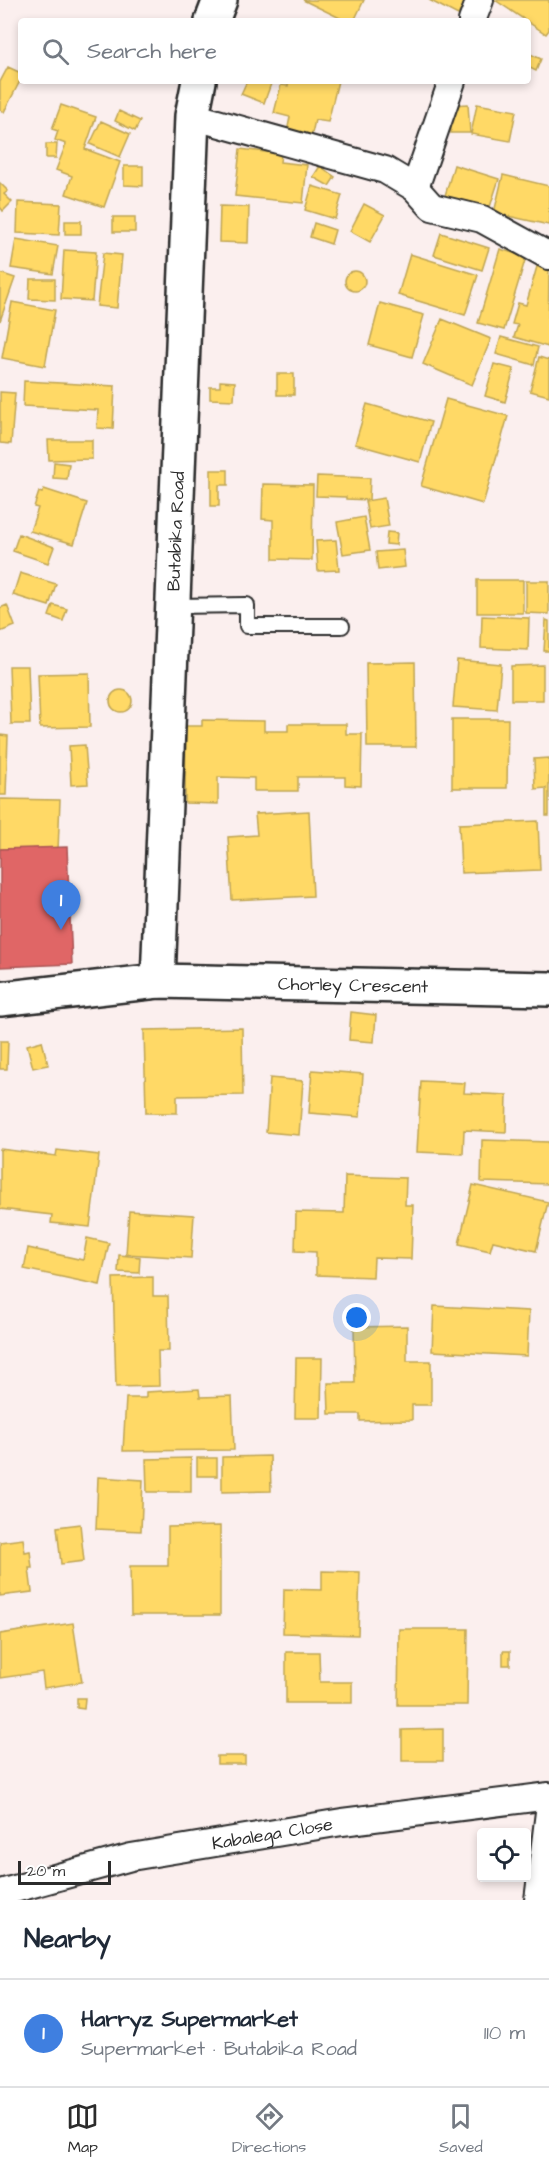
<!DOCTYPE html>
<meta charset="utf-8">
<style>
body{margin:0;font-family:"Architects Daughter",sans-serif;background:#f2f2f3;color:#1f2937}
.controls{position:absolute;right:18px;bottom:18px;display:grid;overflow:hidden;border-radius:6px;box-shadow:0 3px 9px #0003}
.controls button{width:54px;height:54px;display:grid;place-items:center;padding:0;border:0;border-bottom:2px solid #e0e1e3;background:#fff;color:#1f2937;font:30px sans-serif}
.scale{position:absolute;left:18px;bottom:15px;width:93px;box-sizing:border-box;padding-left:6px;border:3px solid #2b2b2b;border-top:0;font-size:16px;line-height:21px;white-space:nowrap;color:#2b2b2b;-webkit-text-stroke:4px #fff;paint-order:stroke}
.you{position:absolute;left:357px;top:1318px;width:21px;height:21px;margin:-15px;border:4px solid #fff;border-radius:50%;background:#1a73e8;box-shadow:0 0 0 9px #1a73e833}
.badge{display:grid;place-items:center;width:39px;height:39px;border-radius:50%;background:#2b2b2b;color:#fff;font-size:20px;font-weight:700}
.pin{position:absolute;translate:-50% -50px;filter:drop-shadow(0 2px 3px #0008)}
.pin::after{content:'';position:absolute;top:32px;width:21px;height:18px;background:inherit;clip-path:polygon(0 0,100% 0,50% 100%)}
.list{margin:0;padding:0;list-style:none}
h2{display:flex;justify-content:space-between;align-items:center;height:78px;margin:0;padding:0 24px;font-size:26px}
h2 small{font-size:20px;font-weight:400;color:#747a83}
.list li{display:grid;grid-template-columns:39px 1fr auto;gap:18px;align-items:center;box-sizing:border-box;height:108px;padding:0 24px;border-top:2px solid #e0e1e3}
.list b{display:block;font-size:22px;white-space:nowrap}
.list p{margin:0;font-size:20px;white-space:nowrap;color:#747a83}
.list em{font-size:20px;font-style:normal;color:#747a83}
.icon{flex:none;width:33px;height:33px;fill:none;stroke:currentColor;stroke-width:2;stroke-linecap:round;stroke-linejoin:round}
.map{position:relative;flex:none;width:549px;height:1900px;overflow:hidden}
.search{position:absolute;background:#fff;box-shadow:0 3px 9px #0003;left:18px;right:18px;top:18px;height:66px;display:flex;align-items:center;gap:15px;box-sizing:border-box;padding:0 21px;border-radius:6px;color:#747a83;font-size:22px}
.sheet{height:186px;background:#fff}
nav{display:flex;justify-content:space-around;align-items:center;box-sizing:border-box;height:84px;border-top:2px solid #e0e1e3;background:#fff;font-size:16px;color:#747a83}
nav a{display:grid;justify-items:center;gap:3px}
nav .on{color:#2b2b2b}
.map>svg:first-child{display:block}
.homes{fill:#ffd966;stroke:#bfa554;stroke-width:1.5}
.shops{fill:#e06666;stroke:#aa5454;stroke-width:1.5}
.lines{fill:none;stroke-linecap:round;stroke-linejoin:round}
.lane-casing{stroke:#2b2b2b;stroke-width:18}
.street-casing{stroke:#2b2b2b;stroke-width:30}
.secondary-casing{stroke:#2b2b2b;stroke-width:38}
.lane{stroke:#fff;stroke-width:14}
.street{stroke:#fff;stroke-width:26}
.secondary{stroke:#fff;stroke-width:33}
.labels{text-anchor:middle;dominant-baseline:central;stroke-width:6;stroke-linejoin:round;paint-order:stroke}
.street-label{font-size:18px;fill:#2b2b2b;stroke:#fff}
</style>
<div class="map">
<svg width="549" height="1900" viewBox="0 0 549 1900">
<rect width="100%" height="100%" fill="#fbefee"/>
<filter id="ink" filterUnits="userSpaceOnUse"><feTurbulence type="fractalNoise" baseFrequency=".0167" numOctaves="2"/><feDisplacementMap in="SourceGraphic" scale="12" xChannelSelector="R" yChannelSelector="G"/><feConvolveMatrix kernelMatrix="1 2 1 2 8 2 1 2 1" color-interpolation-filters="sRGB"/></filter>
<g filter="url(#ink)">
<path class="homes" d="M303,0H364L354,21H346Z
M429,0H466L458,15Z
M495,0H549V30L546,34Z
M528,53L541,59L536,71L528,67Z
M8,67L21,73V79L4,112L0,110V82Z
M247,81H272L264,103L241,94Z
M289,81H338L328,122L315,120L311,138L287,132L290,117L274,113L281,85L288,86Z
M468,104L470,133H451L450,105Z
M477,104L516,111L510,141L471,134Z
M61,105L96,117L85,149L120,162L104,207L66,194L72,176L56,170L66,144L55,140L58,131L52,129Z
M119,111L140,121L135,131L115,121Z
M101,121L130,134L120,157L90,144Z
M46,144H57L56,158H46Z
M240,149L281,154L280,162L307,165L303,203L235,196Z
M454,165L499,179L488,213L444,199Z
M124,166H143V186L124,185Z
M320,166L335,177L329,186L313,177Z
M503,175L549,186V225L494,213Z
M0,183L8,191L4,194L12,202L3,211L0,207Z
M312,186L342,195L335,219L305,210Z
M18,202L61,204L59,235L17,233Z
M364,204L385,215L370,242L350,231Z
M220,206L249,207L248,243L219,242Z
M113,217H135V232H113Z
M65,221H81V234H65Z
M314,223L335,230L331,244L310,237Z
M441,233L489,248L482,270L434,255Z
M16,239L58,246L53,274L11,268Z
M500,249L526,257L504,330L478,323Z
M64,250L96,252L92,301L61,299Z
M103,253L122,255L117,308L97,306Z
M410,254L478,275L465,315L398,295Z
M538,263L549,267L548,347L514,337L518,325L512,324L518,303L526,305Z
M345 281a10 10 0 1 1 20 0a10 10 0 1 1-20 0Z
M0,273L15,278L0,321Z
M30,279H55V300L29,299Z
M12,302L55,310L45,366L2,358Z
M380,303L424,315L412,357L369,345Z
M442,319L491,339L472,385L423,364Z
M501,337L538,347L534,365L496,354Z
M539,357L549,360V396L530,391Z
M494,364L514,369L505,402L485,396Z
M277,374H294V395H277Z
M24,381L115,386L113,429L97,428L98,410L23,406Z
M220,381L235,382L234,400L210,399V387H220Z
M0,392L15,393L11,444L0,443Z
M446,399L508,416L483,504L421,486Z
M367,404L431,422L420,462L355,444Z
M48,440H92V459L49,460Z
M54,462L69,464L67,479L53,478Z
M211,470H228V485H219V506H211Z
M317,476L370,478L369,500L346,499V497L316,496Z
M263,484L313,485L312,560L273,559V520L262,519Z
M44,489L87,503L74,544L30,531L38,508L34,507L39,492L42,493Z
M384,498L389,526L370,529L365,501Z
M364,517L370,550L343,554L337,522Z
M387,532L397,533L396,545L386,544Z
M19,534L54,547L48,563L13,551Z
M336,540L339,570L318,571L316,541Z
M403,550L405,567L378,570L376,552Z
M20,573L56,584L49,606L13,595Z
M477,580H523V613H477Z
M526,581H549V614L526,613Z
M7,605L15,626L0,632V608Z
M53,605L67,609L63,621L49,616Z
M482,616L529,618L528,650L481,648Z
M546,620L549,621V651H544Z
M457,660L501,664L497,710L453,707Z
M415,662L416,747H367L366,663Z
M543,665V700H511V666Z
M9,666H28L30,724H11Z
M89,673L90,727L40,728L38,674Z
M110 701a11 11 0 1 1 22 0a11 11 0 1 1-22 0Z
M452,719H508L507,788H452Z
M202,720L264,721V731H288V724H346V734H362L361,786L345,785V777H298V791H254V778L218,777V804L185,803L186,726H202Z
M0,735L8,736L6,795H0Z
M85,745L88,784L71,785L69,746Z
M549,758V816H546V788L535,789L534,759Z
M0,799L60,800L58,851L0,849Z
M309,811L313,896L232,900L228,837L257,835L255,814Z
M538,821L540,870L461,873L459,824Z
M351,1012L376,1015L374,1042L349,1040Z
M242,1028L243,1095L177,1096V1113H146L144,1030Z
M0,1041H8L7,1069H0Z
M42,1041L48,1065L33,1068L27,1045Z
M312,1070L363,1074L360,1117L309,1113Z
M270,1078L303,1081L299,1135L266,1132Z
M421,1081L465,1083L464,1093L507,1095L506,1132L464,1130L463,1154L417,1152Z
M482,1140L549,1142V1184L481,1182Z
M0,1149L56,1156L57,1150L99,1155L90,1227L51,1223L52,1215L0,1209Z
M345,1176L406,1178L405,1205H413L411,1259L374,1258L373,1277L316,1275V1252L295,1251L296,1212L344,1213Z
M473,1185L548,1202L536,1251L493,1241L490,1251L459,1244Z
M129,1211L194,1215L191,1258L126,1254Z
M87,1238L109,1243L100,1285L24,1269L28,1248L83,1260Z
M119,1255L140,1257L139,1273L118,1272Z
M153,1277V1296H168L169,1351H158L159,1386L116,1387L113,1278Z
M434,1306L529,1311L527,1356L432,1351Z
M407,1326V1361H431V1405H412V1420L360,1421V1414H329L328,1383H355L354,1327Z
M296,1358H322L321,1418H295Z
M199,1389L200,1397L232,1396L234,1450L123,1451L126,1398H146V1392Z
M270,1456L271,1491L222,1492V1457Z
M191,1458V1492H147L146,1459Z
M197,1458H217V1476H197Z
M98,1477L143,1480L141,1531L96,1529Z
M80,1524L84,1561L61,1564L57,1527Z
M220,1526V1615H131L130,1566H168V1527Z
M23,1539L25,1552L30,1551L32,1568H29L32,1592L0,1596V1542Z
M322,1571L360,1572L358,1635L283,1633L284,1589L322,1590Z
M73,1623L82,1682L44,1688L42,1672L0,1678V1634Z
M399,1629H468L467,1705H398Z
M503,1651H510V1665H503Z
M286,1652H319L320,1682H352V1703H286Z
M77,1698H85L84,1709L77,1708Z
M443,1729V1761H402V1730Z
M217,1756H245V1764H217Z"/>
<path class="shops" d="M67,847L72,964L0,967V849Z"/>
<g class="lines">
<g class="lane-casing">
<path id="lane" d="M173,606L247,605V626H342"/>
</g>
<g class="street-casing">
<g id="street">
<path d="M472,21L480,0"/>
<path d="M192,116L385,170L415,188L432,207L482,219L549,256"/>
<path d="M415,188L452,81"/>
<path id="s1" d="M0,1893L131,1857L342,1822L549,1796"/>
<path d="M538,1900L549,1812"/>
</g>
</g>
<g class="secondary-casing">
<g id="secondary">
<path d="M212,21L220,0"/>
<path id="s2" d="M158,981L192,116L199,81"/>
<path id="s3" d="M0,999L158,981L549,989"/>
</g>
</g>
<use href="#lane" class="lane"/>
<use href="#street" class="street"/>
<use href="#secondary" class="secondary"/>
</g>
</g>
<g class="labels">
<g class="street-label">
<text stroke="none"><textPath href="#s2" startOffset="450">Butabika Road</textPath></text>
<text stroke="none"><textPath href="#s3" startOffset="354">Chorley Crescent</textPath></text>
<text stroke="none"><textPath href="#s1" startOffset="279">Kabalega Close</textPath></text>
</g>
</g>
</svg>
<div class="controls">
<button><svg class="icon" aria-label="locate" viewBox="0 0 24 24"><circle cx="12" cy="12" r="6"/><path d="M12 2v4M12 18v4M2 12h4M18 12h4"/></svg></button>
</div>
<div class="scale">20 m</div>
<div class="you"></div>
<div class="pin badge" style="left:61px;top:930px;background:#3f7fe0">1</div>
<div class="search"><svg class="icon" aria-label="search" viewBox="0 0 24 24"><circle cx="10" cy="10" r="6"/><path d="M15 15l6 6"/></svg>Search here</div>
</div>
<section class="sheet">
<h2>Nearby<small></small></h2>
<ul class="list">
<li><span class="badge" style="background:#3f7fe0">1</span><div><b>Harryz Supermarket</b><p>Supermarket · Butabika Road</p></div><em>110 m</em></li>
</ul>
</section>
<nav>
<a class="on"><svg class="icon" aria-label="map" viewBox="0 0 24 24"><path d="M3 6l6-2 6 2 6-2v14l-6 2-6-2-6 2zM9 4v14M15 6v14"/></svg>Map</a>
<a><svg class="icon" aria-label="directions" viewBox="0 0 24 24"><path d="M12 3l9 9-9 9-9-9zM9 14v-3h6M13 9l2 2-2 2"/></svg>Directions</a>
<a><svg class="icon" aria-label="saved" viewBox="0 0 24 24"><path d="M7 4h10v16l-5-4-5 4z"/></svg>Saved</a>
</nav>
